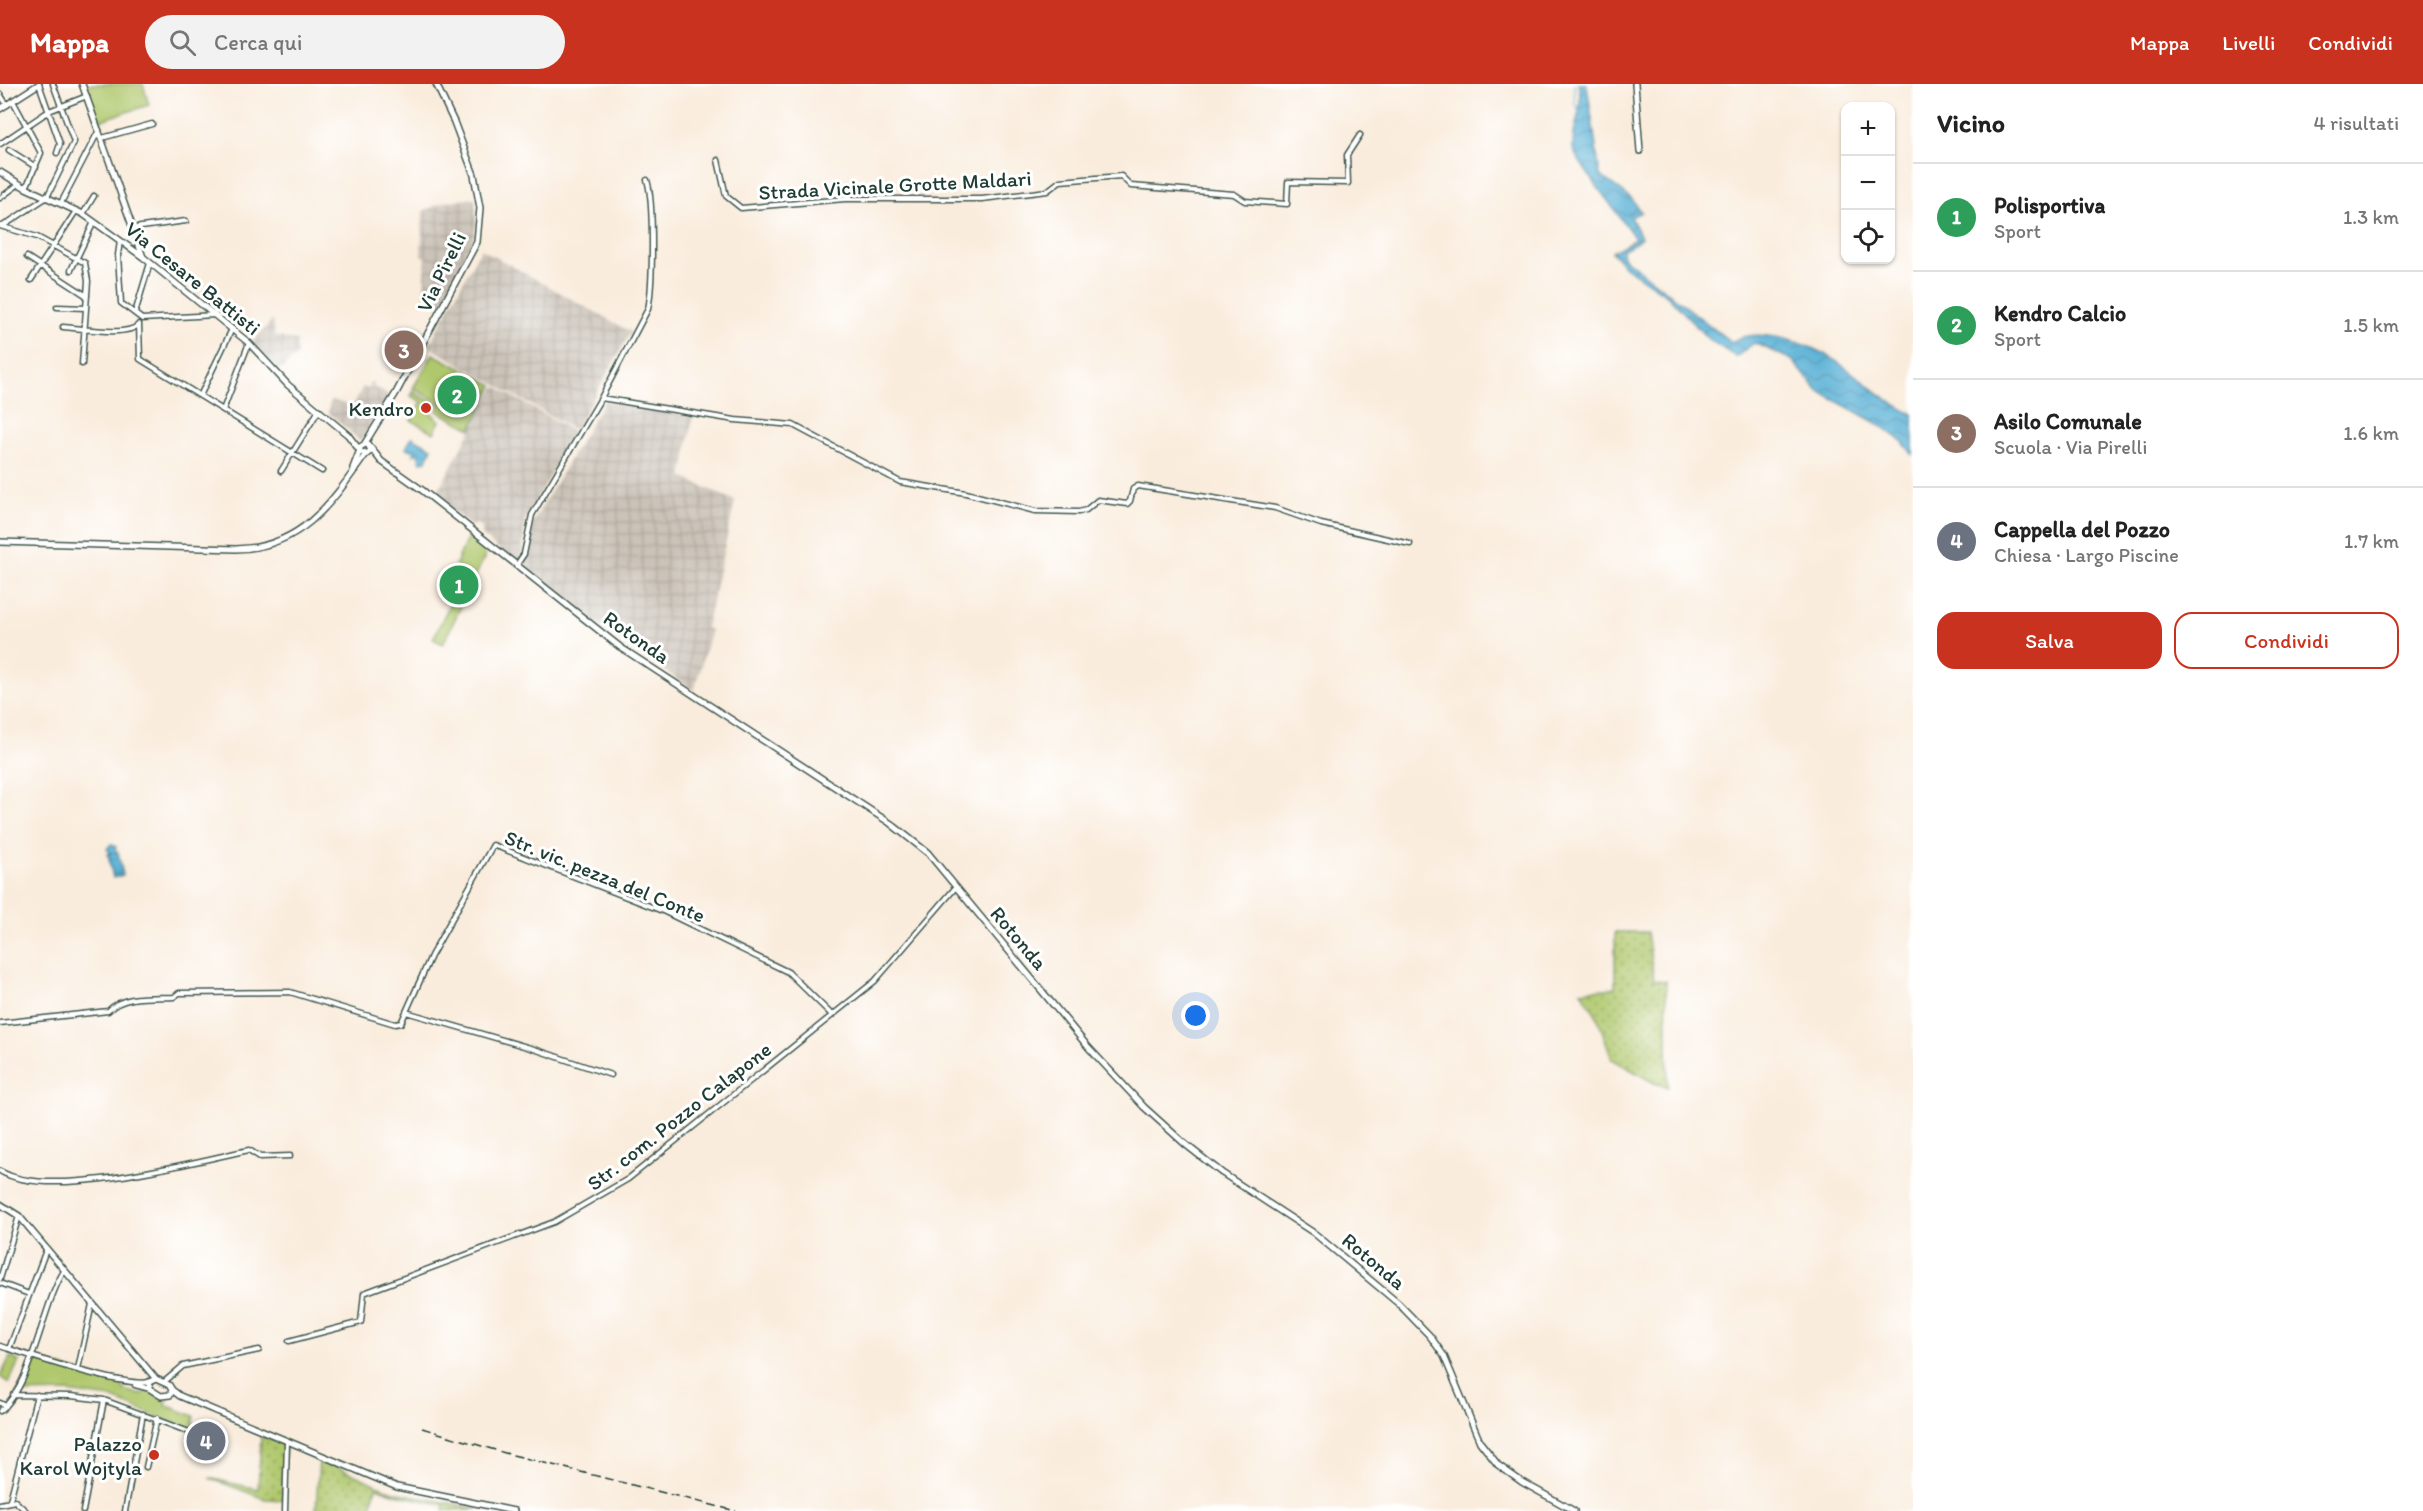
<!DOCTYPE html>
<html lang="it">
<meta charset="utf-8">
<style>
body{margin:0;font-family:Itim,sans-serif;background:#f2f2f2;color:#222}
.controls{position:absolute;right:18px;top:18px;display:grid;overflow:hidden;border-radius:12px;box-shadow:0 2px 4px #0004}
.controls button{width:54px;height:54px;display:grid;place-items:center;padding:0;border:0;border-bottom:2px solid #e0e0e0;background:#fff;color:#222;font:30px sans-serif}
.you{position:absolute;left:1196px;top:932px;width:21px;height:21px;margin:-15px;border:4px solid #fff;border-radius:50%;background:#1a73e8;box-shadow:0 0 0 9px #1a73e833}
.badge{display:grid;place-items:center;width:39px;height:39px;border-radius:50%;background:#c8321e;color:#fff;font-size:20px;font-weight:700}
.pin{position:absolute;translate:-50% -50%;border:3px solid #fff;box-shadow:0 2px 6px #0006}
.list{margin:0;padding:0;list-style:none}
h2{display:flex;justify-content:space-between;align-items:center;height:78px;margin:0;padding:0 24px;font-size:26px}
h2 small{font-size:20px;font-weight:400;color:#767676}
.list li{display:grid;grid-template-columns:39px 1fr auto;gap:18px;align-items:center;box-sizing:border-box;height:108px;padding:0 24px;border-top:2px solid #e0e0e0}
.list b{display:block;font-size:22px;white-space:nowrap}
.list p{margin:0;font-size:20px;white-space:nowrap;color:#767676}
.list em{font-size:20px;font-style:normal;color:#767676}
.actions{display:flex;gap:12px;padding:18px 24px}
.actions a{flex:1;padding:14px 0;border:2px solid #c8321e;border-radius:18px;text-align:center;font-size:21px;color:#c8321e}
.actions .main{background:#c8321e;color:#fff}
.icon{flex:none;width:33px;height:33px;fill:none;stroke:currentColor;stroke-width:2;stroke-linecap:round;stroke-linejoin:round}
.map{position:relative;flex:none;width:1913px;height:1427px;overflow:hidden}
header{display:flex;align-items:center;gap:36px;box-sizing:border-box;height:84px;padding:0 30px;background:#c8321e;color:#fff}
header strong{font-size:28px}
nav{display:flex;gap:33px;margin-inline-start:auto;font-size:21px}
.search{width:420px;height:54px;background:#f2f2f2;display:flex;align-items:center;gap:15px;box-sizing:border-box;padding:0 21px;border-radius:33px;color:#767676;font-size:22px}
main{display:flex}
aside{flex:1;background:#fff}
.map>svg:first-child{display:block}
.built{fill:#ebd8ba}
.industrial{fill:url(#industrial-grid)}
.grass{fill:url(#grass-dots);stroke:#688250;stroke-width:1.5}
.green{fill:#b0c86d;stroke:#688250;stroke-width:1.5}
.water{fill:url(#water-waves);stroke:#3c7685;stroke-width:1.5}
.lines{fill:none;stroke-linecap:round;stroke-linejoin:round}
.stream{stroke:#59b0d6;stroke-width:1.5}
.street-casing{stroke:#40574d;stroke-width:7}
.secondary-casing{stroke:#40574d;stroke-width:8}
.street{stroke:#fff;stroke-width:4}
.secondary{stroke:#fff;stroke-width:5}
.rail{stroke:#1f3d34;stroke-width:1.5;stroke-dasharray:9 4.5;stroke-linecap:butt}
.poi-dot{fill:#c8321e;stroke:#fff;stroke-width:2}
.labels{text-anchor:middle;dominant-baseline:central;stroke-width:6;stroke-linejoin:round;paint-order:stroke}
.street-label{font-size:21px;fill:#1f3d34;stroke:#fff}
.poi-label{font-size:21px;fill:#1f3d34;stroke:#fff;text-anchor:end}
</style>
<header>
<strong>Mappa</strong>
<div class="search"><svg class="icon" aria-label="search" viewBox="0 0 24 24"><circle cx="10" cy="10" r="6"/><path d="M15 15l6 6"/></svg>Cerca qui</div>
<nav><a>Mappa</a><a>Livelli</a><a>Condividi</a></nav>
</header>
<main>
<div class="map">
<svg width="1913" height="1427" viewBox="0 0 1913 1427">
<defs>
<pattern id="industrial-grid" width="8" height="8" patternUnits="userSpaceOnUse" patternTransform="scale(1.5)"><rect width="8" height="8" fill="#cbc3b8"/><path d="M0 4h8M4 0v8" fill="none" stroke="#aea89f"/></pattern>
<pattern id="grass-dots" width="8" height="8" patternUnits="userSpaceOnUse" patternTransform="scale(1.5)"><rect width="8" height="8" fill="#b0c86d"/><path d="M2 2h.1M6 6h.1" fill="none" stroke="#8fa45a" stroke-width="1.8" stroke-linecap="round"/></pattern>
<pattern id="water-waves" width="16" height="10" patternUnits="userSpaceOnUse" patternTransform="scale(1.5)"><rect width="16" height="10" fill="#59b0d6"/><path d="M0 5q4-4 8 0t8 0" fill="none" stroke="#4990ae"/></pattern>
</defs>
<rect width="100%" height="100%" fill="#fff"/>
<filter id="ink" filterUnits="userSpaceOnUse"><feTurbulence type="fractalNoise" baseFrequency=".0167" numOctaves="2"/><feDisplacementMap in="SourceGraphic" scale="12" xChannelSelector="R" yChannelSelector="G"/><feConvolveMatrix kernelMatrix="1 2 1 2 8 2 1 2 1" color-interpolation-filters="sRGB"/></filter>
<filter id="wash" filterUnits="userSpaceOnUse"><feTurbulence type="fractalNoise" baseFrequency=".008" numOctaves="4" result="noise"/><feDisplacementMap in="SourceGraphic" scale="24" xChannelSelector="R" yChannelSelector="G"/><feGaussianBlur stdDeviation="1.35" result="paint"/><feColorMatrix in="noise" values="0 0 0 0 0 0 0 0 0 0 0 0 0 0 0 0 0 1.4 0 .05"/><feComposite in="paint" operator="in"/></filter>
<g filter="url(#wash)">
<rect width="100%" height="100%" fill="#f9ecdc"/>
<path class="built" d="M401,252L419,262L408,280L390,270Z"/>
<path class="industrial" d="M475,114L476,139L471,165L441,221L424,212L426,173L421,172L423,127L444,118Z
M481,165L631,248L575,346L428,262Z
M273,236L275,252L297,257V271L279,287L252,258Z
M370,298H375L373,302L390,312L360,357L328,328L331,316L352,322L363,303L369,305Z
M495,302L574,348L525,437L522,469L515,479L482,451V444L477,440L471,442L435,412Z
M604,317L693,332L682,393L735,417L706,544L711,546L694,607L573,523L523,481L529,445Z"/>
<path class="grass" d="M1615,848H1647L1654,896L1666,897L1668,1003L1654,999L1612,975L1597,932L1581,907L1615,904Z
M261,1352L286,1361L282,1392L283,1416L265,1415L209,1394L258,1405Z
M319,1375L391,1407L478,1425L443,1427L444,1421L395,1410L376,1403L370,1427H316Z"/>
<path class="green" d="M85,0H143L149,21L98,37Z
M433,270L493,301L471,345L437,327L440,319L413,304Z
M413,308L436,320L431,329L440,337L434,349L411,336L422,318L411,312Z
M469,450L488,466L443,560L433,555L453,513L444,508Z
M10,1273L19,1277L9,1299L0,1293Z
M37,1276L122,1300L124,1306L142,1311L147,1306L160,1314L168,1315L165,1321L194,1332L192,1347L111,1314L67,1308L21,1309L19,1306L24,1304L32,1286L29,1284L32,1278Z"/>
<path class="water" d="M1578,0H1587L1600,91L1632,115L1641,128L1631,133L1641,153L1636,159L1622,166L1623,173L1731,258C1757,241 1811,260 1836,277C1862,294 1885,318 1913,330V371L1902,357L1878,340L1818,307L1792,276L1754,259L1736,273L1708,255L1668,212L1625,183L1612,168L1635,155C1625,138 1574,75 1573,64C1572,40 1585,25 1578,0Z
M412,353L432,364L426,377L421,378L417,369L413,371L414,367L406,364Z
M111,760L116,763L115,769L118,768L123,791L113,794L108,770L111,769L107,765Z"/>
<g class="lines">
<path class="stream" d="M1574,0L1575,20L1580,30"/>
</g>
</g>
<g filter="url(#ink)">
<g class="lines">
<g class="street-casing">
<path id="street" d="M39,0L60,60L57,69
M0,10L7,21
M13,17L41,69L26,104
M102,54L152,40
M0,60L49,27L87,12
M9,66L36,83
M718,76L726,112L741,124L845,115H982L1047,107L1060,97L1121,92L1131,102L1234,110L1245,117L1287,120L1288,98L1348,99L1347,71L1360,51
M0,114L19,100
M61,119L99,46
M83,130L94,112
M0,142L37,153L85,179L88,197L82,280
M3,142L47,113L74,58L53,0
M134,144L186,137
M120,157L118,171L121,219L142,235
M27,173L87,212
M71,186L94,138
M31,196L76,127
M57,223L86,224
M135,229L150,179
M142,235L215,231
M139,240L140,275L322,387
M63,243C81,244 127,253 138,241
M200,312L232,245
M601,314L648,225C653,202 654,117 647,96
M223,326L249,259
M281,387L319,326
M516,482L524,470L532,431L601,314L735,336L793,341L900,398L966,409L1035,427L1079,428L1086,426L1098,416L1127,420L1130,417L1133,405L1138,402L1275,424L1321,440L1410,460
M406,928L431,872L493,761L665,828L788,888L832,931
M0,939L108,927C124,910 152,914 174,913L179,909L290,908L395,940L401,939L406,928L534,965L611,991
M0,1087C49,1117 192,1078 249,1066L260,1073L290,1072
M0,1195L19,1132
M0,1199L29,1210
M289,1257L361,1238L364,1209L554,1138L628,1095L875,897L956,803
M0,1262C28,1271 125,1304 149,1298
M9,1265L46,1166
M78,1285L92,1220
M164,1298L183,1282L259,1266
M135,1301L150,1305
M13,1311L71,1312L104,1316L192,1349
M0,1319L6,1322
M0,1327C32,1303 42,1222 64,1187
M146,1383L157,1334
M10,1416L37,1311
M0,1420L15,1417L26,1427
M83,1427L104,1316
M125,1427L143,1330
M285,1427L287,1358"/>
</g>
<g class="secondary-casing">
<path id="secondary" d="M82,0L143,173
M1635,0L1640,67
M0,25L39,0
M0,88L26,104L83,130L143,173L249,259L288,301L348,351L361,368L367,370L371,366L367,359L360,363
M365,359L396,309L477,158L480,124L474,91L454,38L436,0
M371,364L381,377L422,406L620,563L890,739L928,769L1089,964L1144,1023L1185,1060L1222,1089L1314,1149L1399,1220L1430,1252L1444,1272L1480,1358L1498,1381L1522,1398L1574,1427
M353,384L360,366
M0,458L236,465C302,464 332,418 366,370
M0,1120L19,1132L156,1295
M156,1295L169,1301L172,1306L170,1311L161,1312L150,1305L149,1298Z
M172,1306L180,1312L397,1403L514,1427"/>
</g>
<use href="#street" class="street"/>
<use href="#secondary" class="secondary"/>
<path class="rail" d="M422,1344L505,1369L736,1427"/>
</g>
</g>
<g class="poi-dot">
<circle cx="426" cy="324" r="6"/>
<circle cx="154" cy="1371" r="6"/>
</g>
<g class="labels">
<g class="street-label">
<text transform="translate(895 101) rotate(-3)">Strada Vicinale Grotte Maldari</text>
<text transform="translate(441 188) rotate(-64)">Via Pirelli</text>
<text transform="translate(193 194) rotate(39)">Via Cesare Battisti</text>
<text transform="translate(637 553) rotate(35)">Rotonda</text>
<text transform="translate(605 792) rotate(22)">Str. vic. pezza del Conte</text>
<text transform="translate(1019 854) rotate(50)">Rotonda</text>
<text transform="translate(679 1032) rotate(-38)">Str. com. Pozzo Calapone</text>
<text transform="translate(1374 1177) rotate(40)">Rotonda</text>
</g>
<g class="poi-label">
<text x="414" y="324">Kendro</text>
<text x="142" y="1359">Palazzo<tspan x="142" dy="24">Karol Wojtyla</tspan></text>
</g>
</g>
</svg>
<div class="controls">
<button>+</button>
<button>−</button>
<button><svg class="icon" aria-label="locate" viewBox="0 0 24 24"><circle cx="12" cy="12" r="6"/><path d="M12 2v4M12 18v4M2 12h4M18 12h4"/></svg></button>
</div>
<div class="you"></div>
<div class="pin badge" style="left:459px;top:501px;background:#2e9e5b">1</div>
<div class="pin badge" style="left:457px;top:311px;background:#2e9e5b">2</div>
<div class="pin badge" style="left:404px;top:266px;background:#8d6e63">3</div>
<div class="pin badge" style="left:206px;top:1357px;background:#6b7280">4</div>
</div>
<aside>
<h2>Vicino<small>4 risultati</small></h2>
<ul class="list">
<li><span class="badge" style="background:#2e9e5b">1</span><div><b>Polisportiva</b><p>Sport</p></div><em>1.3 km</em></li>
<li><span class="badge" style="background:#2e9e5b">2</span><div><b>Kendro Calcio</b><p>Sport</p></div><em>1.5 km</em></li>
<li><span class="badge" style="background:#8d6e63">3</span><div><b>Asilo Comunale</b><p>Scuola · Via Pirelli</p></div><em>1.6 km</em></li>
<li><span class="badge" style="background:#6b7280">4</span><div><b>Cappella del Pozzo</b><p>Chiesa · Largo Piscine</p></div><em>1.7 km</em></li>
</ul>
<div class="actions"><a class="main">Salva</a><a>Condividi</a></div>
</aside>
</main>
